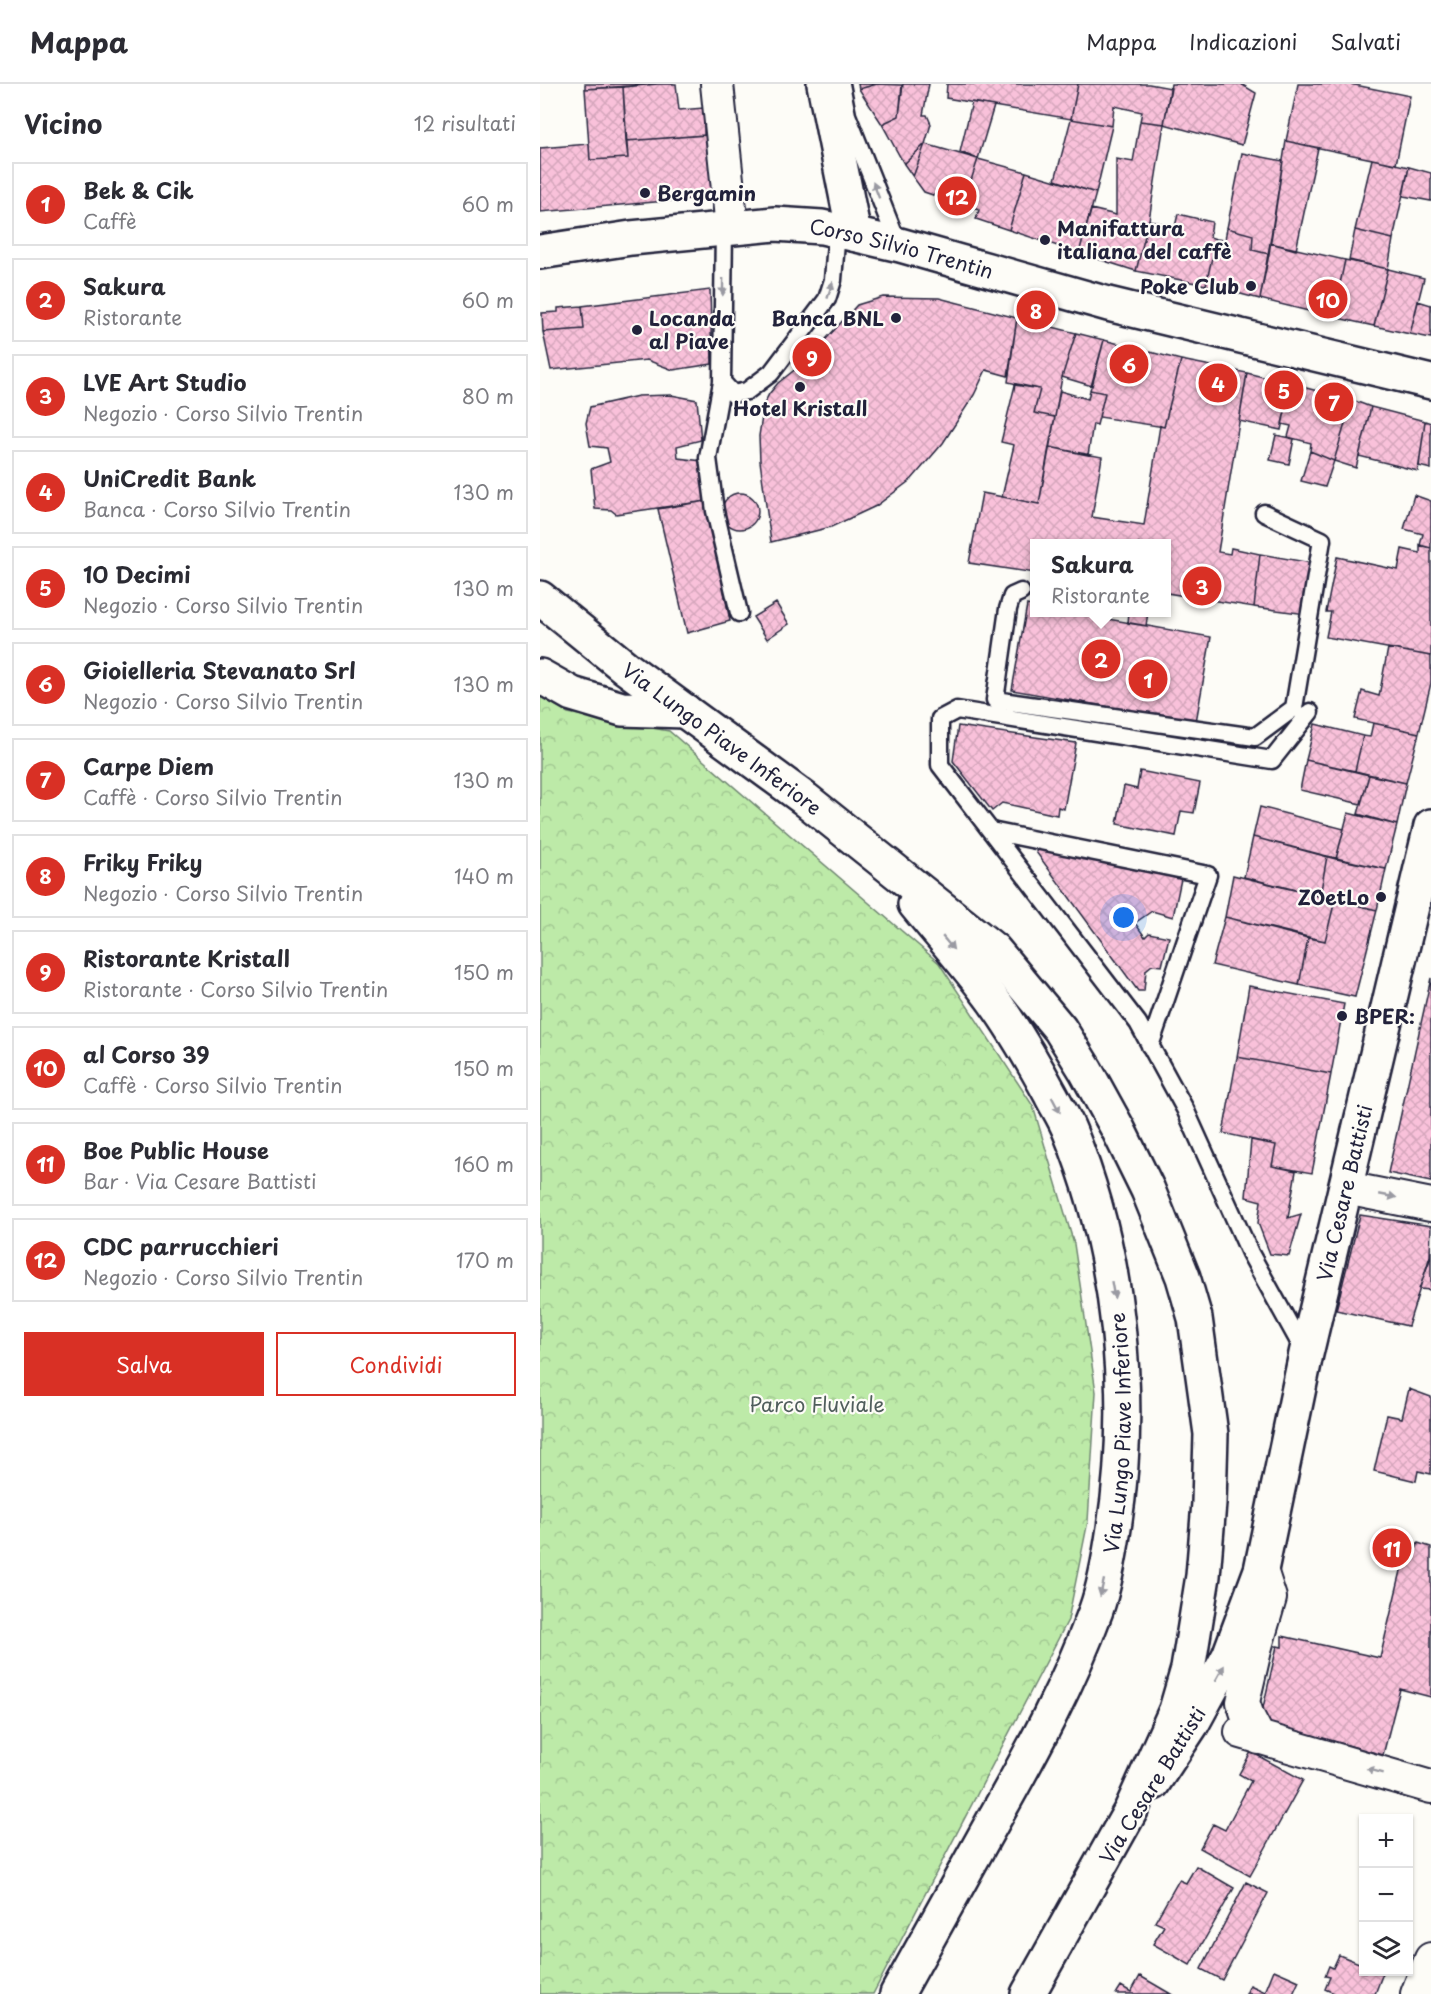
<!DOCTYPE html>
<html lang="it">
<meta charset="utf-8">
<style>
body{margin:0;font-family:"Playpen Sans",sans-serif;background:#f2f2f3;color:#2b2b33}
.controls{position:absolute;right:18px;bottom:18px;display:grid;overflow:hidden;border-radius:0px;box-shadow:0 2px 4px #0004}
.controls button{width:54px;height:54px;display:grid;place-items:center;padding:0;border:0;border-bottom:2px solid #e1e1e2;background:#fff;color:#2b2b33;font:30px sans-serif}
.you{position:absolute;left:584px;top:834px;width:21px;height:21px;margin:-15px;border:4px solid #fff;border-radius:50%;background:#1a73e8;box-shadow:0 0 0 9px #1a73e833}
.badge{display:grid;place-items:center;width:39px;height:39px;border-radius:50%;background:#d93025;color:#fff;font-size:20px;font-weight:700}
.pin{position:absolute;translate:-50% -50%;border:3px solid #fff;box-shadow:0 2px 6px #0006}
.popup{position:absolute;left:490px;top:455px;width:141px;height:78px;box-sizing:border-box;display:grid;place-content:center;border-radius:0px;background:#fff;filter:drop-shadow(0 2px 4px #0005);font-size:20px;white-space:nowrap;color:#7c7c81}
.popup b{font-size:22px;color:#2b2b33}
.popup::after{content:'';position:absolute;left:50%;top:100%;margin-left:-12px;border:12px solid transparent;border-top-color:#fff}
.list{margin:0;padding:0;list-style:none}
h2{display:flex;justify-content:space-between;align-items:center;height:78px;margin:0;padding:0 24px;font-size:26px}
h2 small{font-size:20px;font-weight:400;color:#7c7c81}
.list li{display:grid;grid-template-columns:39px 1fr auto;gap:18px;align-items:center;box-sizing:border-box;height:84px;margin:0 12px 12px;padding:0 12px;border:2px solid #e1e1e2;border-radius:0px}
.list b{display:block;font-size:22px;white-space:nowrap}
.list p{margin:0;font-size:20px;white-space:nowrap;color:#7c7c81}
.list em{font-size:20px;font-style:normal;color:#7c7c81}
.actions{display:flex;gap:12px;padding:18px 24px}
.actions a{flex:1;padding:14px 0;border:2px solid #d93025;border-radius:0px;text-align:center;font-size:21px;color:#d93025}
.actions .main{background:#d93025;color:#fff}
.icon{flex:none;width:33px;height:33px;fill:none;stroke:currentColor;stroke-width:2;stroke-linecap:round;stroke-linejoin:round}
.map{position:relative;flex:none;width:891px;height:1910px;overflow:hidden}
header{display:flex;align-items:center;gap:36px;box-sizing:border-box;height:84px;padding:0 30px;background:#fff;border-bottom:2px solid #e1e1e2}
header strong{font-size:28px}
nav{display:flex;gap:33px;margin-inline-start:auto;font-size:21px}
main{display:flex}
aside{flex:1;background:#fff}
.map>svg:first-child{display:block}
.forest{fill:url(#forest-crowns);stroke:#708672;stroke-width:1.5}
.building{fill:url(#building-cross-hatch);stroke:#22223b;stroke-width:1.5}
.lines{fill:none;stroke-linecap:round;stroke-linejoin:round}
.service-casing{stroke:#22223b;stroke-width:21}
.minor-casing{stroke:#22223b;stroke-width:36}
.tertiary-casing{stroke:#22223b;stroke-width:38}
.secondary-casing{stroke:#22223b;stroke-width:38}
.service{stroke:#fdfcf7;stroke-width:16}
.minor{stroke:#fdfcf7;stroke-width:32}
.tertiary{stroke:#fdfcf7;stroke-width:33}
.secondary{stroke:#fdfcf7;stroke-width:33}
.oneway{fill:#9a9aa2}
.poi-dot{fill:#22223b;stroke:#fdfcf7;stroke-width:2}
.labels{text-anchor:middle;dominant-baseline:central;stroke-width:4.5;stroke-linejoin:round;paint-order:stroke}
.poi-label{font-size:20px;font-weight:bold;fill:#22223b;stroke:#fdfcf7;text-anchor:start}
.street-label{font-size:20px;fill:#22223b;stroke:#fdfcf7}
.park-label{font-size:20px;fill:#505e5c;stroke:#fdfcf7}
</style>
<header>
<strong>Mappa</strong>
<nav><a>Mappa</a><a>Indicazioni</a><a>Salvati</a></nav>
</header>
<main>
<aside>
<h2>Vicino<small>12 risultati</small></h2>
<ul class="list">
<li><span class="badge">1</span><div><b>Bek &amp; Cik</b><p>Caffè</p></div><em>60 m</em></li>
<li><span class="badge">2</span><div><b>Sakura</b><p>Ristorante</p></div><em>60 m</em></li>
<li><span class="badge">3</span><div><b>LVE Art Studio</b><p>Negozio · Corso Silvio Trentin</p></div><em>80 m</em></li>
<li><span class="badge">4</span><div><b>UniCredit Bank</b><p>Banca · Corso Silvio Trentin</p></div><em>130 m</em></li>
<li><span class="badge">5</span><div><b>10 Decimi</b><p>Negozio · Corso Silvio Trentin</p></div><em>130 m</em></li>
<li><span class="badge">6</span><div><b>Gioielleria Stevanato Srl</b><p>Negozio · Corso Silvio Trentin</p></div><em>130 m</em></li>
<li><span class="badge">7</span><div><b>Carpe Diem</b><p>Caffè · Corso Silvio Trentin</p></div><em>130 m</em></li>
<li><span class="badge">8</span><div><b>Friky Friky</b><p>Negozio · Corso Silvio Trentin</p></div><em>140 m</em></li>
<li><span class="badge">9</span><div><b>Ristorante Kristall</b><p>Ristorante · Corso Silvio Trentin</p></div><em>150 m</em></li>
<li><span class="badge">10</span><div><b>al Corso 39</b><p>Caffè · Corso Silvio Trentin</p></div><em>150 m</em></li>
<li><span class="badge">11</span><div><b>Boe Public House</b><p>Bar · Via Cesare Battisti</p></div><em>160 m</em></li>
<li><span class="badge">12</span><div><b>CDC parrucchieri</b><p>Negozio · Corso Silvio Trentin</p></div><em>170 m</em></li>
</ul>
<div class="actions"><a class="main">Salva</a><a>Condividi</a></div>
</aside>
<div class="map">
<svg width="891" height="1910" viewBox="0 0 891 1910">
<defs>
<pattern id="forest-crowns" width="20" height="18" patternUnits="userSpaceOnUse" patternTransform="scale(1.5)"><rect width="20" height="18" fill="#bdeaa8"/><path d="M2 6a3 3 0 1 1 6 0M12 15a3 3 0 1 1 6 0" fill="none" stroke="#a2c892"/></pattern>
<pattern id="building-cross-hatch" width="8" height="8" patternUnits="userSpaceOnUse" patternTransform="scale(1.5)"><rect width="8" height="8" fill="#f9c1da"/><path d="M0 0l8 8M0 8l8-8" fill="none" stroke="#d5a6bc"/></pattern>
</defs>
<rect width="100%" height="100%" fill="#fdfcf7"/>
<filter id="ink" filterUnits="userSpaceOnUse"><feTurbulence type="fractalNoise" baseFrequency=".0167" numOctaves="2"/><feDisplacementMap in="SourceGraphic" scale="12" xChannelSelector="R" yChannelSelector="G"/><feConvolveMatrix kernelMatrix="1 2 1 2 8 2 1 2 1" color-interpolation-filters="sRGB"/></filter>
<g filter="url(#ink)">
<path class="forest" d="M0,612L28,629L129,647L399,879L493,1022L534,1160L556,1308L548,1437L528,1536L333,1910H0Z"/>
<path class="building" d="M45,0H118L45,5Z
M118,0H136L139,26L164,24V51L86,57L83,3Z
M318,0H337L319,5Z
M337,0L362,1L359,32L342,40L319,5Z
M363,0H389L383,31H387L391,40L385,60L364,80L342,40L359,32Z
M407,0H538L531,35L406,14Z
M538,0H609L631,4L624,40L600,37L602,28L574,22L572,42L531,35Z
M631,0H701L716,9L702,61L624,40Z
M758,0H810L870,12L856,80L746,57Z
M83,3L88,74L50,76L45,5Z
M432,18L454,22L438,75L420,68Z
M531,35L572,42L556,109L515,96Z
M600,37L624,40L609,136L596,187L539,169L551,125L576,131V75L593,78Z
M167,51L172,113L0,128V64L49,60L50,76L88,74L86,57Z
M746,57L778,64L756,166L730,159Z
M385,60L373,93L364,80Z
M385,60L438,75L423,121L384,108L373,93Z
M702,69L743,77L729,170L712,166L713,151L687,144Z
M438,75L486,88L469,146L436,135L439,126L423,121Z
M832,75L869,83L853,155L815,146Z
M869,83L891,89V117L863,112Z
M486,88L556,109L539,169L469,146Z
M638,130L672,138L670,153L676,155L666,201L596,187L609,136L635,143Z
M687,144L713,151L712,166L729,170L720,215L666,201L676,155L685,156Z
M815,146L853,155L848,185L809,176Z
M730,159L805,176L793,233L720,215Z
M805,176L848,185L834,242L793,233Z
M848,185L884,194L870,250L834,242Z
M170,206L172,280L133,286L107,276L11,286L3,248L44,245L42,222Z
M343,213L399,214L477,234L468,292L446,286L434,311L403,359L372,395L336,422L291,443L231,458L220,377L219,352L224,320L229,310L238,299L267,276L317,221Z
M878,217L891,221V254L870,250Z
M42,222L44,245L3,248L2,229L18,228V224Z
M477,234L536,249L522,293L515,333L494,329L500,305L468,298Z
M536,249L564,256L552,302L522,293Z
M564,256L641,276L624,343L559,333L565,309L550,306Z
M641,276L707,289L678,468L690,470L691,464L720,470L714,523L627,509V460H495V489L429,479L442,409L499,420L509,363L562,373L552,433L604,441L620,342L624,343Z
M707,289L751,300L741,346L699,337Z
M751,300L812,316L794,377L770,367L771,359L748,353L751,342L742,340Z
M475,301L500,305L494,329L515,333L499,420L462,413L474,361L461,358Z
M550,306L565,309L557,341L553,340L548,371L509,363L520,307L548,315Z
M131,311L157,316L161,356L137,362L138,374L162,377L166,417L76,430L71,426L55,425L51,385L70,378L67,364L50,362L46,339L50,323L98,312Z
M812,316L831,323L816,384L794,377Z
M831,323L885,337L878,387L819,372Z
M885,337L891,339V385L879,382Z
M736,351L754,355L749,380L730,376Z
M770,367L794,377L785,403L761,397Z
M182 427a18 18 0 1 1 36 0a18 18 0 1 1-36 0Z
M874,411L891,417V464L880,461L883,450L864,445Z
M166,417L190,537L147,549L118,425Z
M880,461L891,464V572L786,553L791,528H786L797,473L858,486L862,465L880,469Z
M720,470L772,479L766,530L714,523Z
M236,519L249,540L227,555L213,533Z
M487,521L495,523V528H528L671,553L656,638L472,606Z
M589,528H608L606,542L588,539Z
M848,564L891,572V599L879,649L815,635L822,607L839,612Z
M833,639L879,649L866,699L815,687L823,652L830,653Z
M775,640L823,652L815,687L766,676Z
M418,642L536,659L524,725L518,723L517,731L462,719L452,727L413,677Z
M766,676L829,691L821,720L760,706Z
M600,687L660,699L654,729L641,727L636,752L577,740L584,702L597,705Z
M829,691L866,699L857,741L818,730Z
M720,723L804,745L796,775L713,753Z
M808,729L857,741L846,785L796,775Z
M713,753L787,772L780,812L704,793Z
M498,763L641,795L633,833L612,827L595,839L605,853L609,849L629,853L622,882L612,881L606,886L604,907H598L496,768Z
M787,772L846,785L837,826L780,812Z
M693,791L795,816L785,857L685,833Z
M795,816L837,826L815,913L759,901L768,854L785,857Z
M685,833L768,854L759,901L672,881Z
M891,894V1098L848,1089Z
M709,902L804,920L791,990L697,973Z
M697,973L791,990L772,1089L732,1082L736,1061L683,1049Z
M711,1056L736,1061L732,1082L756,1087L748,1134L761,1130L749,1172L730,1170L718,1139L721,1117L706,1113Z
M820,1131L891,1142L890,1172L868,1242L796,1226Z
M891,1167V1206L879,1205L889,1178Z
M869,1305L891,1313V1390L878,1387L876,1397L834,1387L847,1331L862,1334Z
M878,1459L891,1463V1613L860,1605L843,1671L720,1637L737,1562L742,1563V1552L840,1574L867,1462L877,1464Z
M711,1668L763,1696L710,1792L660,1764L673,1740L685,1746L711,1697L699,1690Z
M656,1782L694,1804L650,1881L613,1860L624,1842L615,1838L639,1796L646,1799Z
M706,1798L728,1809L682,1896L661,1885Z
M799,1871L824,1881V1888L843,1889L835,1910H796L785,1905L790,1893L785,1892L789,1882L793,1884Z
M734,1886L759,1897L753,1910H730L725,1908Z
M600,1892L631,1910H576L581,1902L591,1908Z
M710,1901L725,1908L730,1910H706Z"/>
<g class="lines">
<g class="service-casing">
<path id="service" d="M301,0L307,31L358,160
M184,144L182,298L193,310L207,307L231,289L287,215L293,196L297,146
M182,298L168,374L175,427L199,529
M481,508L472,512L468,525L455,616L715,653L754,624L782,456L724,429
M451,747L668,791L610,962
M764,1267L710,1169L645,1025L598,939L400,681V635L417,626L732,676L770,628"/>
</g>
<g class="minor-casing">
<path id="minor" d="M177,0L192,144
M806,1104L891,1121
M701,1648L891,1703
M719,1654L708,1633L703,1618L716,1562L730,1514L721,1486
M877,1910L891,1875"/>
</g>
<g class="tertiary-casing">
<g id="tertiary">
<path d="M284,0L314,150"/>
<path id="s1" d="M0,168L91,154L235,140L282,143L360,161L568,220L891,298"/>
<path id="s2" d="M613,1699L652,1640L689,1572L721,1486L766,1270L891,742"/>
</g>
</g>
<g class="secondary-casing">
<g id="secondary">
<path id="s3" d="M0,514L86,584L265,715L454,866L520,945L546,987L578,1045L608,1106L643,1193L655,1234L671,1350L669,1419L663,1492L648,1585L636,1626L591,1726L488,1910"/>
<path d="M0,592L32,610L82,625L145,627"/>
<path id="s4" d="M357,1910C389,1852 421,1794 453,1737C492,1668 529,1600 556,1526C565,1501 570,1471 574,1444C594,1315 580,1170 530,1048C525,1035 517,1023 511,1011C491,974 470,937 444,904C422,875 398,848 375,820"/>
</g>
</g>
<use href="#service" class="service"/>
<use href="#minor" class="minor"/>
<use href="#tertiary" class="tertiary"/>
<use href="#secondary" class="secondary"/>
</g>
<defs><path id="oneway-solid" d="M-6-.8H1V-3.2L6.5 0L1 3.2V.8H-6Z" transform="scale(1.5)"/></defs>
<g class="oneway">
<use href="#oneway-solid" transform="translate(336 106) rotate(-111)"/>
<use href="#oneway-solid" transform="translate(183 203) rotate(91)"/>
<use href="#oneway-solid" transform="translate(290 206) rotate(-73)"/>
<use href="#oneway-solid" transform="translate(408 859) rotate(50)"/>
<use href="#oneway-solid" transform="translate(516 1021) rotate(62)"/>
<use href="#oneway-solid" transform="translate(848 1112) rotate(11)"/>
<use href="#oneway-solid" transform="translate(573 1206) rotate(80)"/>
<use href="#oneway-solid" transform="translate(562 1504) rotate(103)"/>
<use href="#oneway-solid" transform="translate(680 1589) rotate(-61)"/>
<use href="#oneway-solid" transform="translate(835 1687) rotate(-165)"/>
</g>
</g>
<g class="poi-dot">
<circle cx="105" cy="109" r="6"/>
<circle cx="505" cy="156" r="6"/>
<circle cx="711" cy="202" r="6"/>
<circle cx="356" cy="234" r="6"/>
<circle cx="97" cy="246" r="6"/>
<circle cx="260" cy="303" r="6"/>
<circle cx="841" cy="813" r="6"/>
<circle cx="802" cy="932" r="6"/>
</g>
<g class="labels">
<g class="poi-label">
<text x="117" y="109">Bergamin</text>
<text x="517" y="144">Manifattura<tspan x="517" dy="23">italiana del caffè</tspan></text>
<text x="699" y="202" text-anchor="end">Poke Club</text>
<text x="109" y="234">Locanda<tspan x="109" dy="23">al Piave</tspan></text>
<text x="344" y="234" text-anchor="end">Banca BNL</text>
<text x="260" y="324" text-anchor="middle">Hotel Kristall</text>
<text x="829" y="813" text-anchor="end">ZOetLo</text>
<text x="814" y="932">BPER:</text>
</g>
<g class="street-label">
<text stroke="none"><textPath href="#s1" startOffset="366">Corso Silvio Trentin</textPath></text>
<text stroke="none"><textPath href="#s3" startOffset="230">Via Lungo Piave Inferiore</textPath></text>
<text stroke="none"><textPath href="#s2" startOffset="626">Via Cesare Battisti</textPath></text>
<text stroke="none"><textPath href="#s4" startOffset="612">Via Lungo Piave Inferiore</textPath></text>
<text transform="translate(612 1701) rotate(-58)">Via Cesare Battisti</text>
</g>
<g class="park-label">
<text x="277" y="1320">Parco Fluviale</text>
</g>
</g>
</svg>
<div class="controls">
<button>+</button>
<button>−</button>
<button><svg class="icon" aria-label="layers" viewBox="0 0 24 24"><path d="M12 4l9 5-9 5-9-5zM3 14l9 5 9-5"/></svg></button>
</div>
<div class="you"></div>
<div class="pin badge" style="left:608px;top:595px">1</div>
<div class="pin badge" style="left:561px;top:575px">2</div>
<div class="popup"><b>Sakura</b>Ristorante</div>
<div class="pin badge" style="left:662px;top:502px">3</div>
<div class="pin badge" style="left:678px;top:299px">4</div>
<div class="pin badge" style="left:744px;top:306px">5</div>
<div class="pin badge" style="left:589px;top:280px">6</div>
<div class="pin badge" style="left:794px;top:318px">7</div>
<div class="pin badge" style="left:496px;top:226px">8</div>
<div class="pin badge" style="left:272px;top:273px">9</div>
<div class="pin badge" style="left:788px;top:215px">10</div>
<div class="pin badge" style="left:852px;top:1464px">11</div>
<div class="pin badge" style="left:417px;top:112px">12</div>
</div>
</main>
